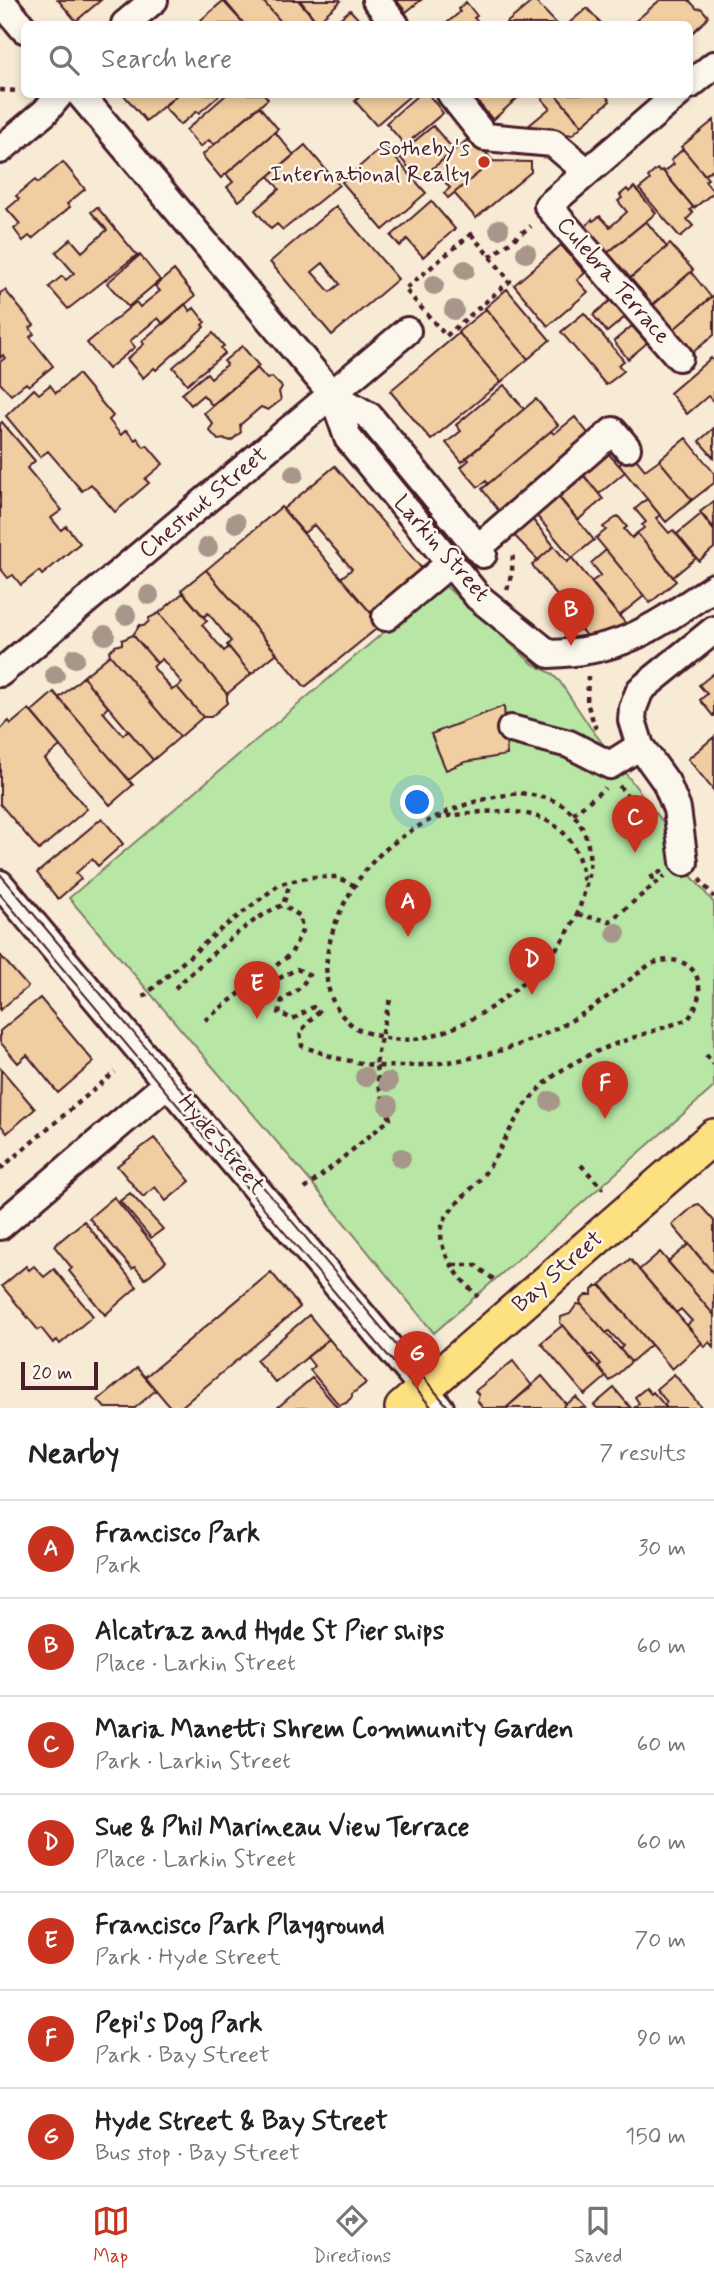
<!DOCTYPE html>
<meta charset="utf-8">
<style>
body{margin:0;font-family:Mynerve,sans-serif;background:#f2f2f2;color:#222}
.scale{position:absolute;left:21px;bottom:18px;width:77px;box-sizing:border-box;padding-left:7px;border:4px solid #4a1f2b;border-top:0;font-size:19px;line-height:24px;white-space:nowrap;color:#4a1f2b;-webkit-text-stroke:5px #fbf7ec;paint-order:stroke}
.you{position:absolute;left:418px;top:803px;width:24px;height:24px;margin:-18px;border:5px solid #fff;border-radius:50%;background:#1a73e8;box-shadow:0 0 0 10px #1a73e833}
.badge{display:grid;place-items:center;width:46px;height:46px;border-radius:50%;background:#c8321e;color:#fff;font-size:23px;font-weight:700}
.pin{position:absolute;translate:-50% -58px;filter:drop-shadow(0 2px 4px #0008)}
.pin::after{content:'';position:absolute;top:37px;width:24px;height:21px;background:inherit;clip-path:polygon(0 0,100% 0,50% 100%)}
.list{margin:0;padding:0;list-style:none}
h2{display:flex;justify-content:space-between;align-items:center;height:91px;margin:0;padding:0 28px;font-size:30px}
h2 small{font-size:23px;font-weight:400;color:#767676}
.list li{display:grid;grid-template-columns:46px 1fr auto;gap:21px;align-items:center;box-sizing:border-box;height:98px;padding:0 28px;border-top:2px solid #e0e0e0}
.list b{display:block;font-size:26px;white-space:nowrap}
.list p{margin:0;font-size:23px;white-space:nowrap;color:#767676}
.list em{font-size:23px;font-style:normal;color:#767676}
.icon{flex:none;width:38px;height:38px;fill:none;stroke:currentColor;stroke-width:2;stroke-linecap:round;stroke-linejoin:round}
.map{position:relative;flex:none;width:714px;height:1408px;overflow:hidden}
.search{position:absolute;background:#fff;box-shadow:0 4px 10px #0003;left:21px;right:21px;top:21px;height:77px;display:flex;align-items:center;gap:18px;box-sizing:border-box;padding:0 24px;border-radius:10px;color:#767676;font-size:26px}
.sheet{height:777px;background:#fff}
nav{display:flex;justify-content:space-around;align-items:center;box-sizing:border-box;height:98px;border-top:2px solid #e0e0e0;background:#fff;font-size:19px;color:#767676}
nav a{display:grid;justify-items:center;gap:4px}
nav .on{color:#c8321e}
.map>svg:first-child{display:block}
.green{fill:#b7e6a5;stroke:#808268;stroke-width:2}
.building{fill:#f0cea1;stroke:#4a1f2b;stroke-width:2;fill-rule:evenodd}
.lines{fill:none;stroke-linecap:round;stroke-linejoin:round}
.minor-casing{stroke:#4a1f2b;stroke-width:32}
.major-casing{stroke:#4a1f2b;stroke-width:38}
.path{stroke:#4a1f2b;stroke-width:4.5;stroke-dasharray:5 5;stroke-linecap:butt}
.minor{stroke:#fbf7ec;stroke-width:26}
.major{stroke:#fde080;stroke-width:33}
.tram{stroke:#4a1f2b;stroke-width:2}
.tree{fill:#a79689}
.poi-dot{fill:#c8321e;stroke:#fbf7ec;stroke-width:2.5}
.labels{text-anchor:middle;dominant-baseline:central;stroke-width:5;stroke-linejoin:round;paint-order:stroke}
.poi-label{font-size:23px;fill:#4a1f2b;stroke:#fbf7ec;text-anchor:end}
.street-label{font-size:23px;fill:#4a1f2b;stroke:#fbf7ec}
</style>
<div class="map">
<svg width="714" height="1408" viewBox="0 0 714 1408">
<rect width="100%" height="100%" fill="#f8ebd6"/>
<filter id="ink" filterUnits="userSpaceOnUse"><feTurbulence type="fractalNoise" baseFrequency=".0143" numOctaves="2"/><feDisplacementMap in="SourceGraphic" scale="14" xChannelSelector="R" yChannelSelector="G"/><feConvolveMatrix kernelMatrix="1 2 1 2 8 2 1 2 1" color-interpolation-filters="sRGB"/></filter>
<g filter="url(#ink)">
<path class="green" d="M442,583L533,664L551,673L560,682L590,727L666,826L673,854L714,903V1087L434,1333L311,1182L69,898Z"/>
<path class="building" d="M58,0H101L76,21Z
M224,0H262L283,24H244Z
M262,0H298L317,22L314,24H283Z
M300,0H340L341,1L317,22Z
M396,0H421L406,12Z
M534,0L557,24H505Z
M660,0H689L697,9L701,8L708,16L706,20L690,35V24H632Z
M223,1L244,24H204L201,20Z
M466,2L477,16L474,18L480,24H450L448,22L460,12L458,9Z
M587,8L602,24H568Z
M350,10L363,24H333Z
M123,94H178L146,121Z
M178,94H221L199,113L197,111L180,125L164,107Z
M227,94H264L268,99L214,145L209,140L200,147L186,130Z
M363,94H412L376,125L355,101Z
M419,94H428L443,113L405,145L386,123Z
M471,94H522L493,120Z
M547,94H555L582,126L572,135L527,127L550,108L542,99Z
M555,94H605L610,101L582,125Z
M259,106L278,129L221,178L202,155Z
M714,120V168L705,175L681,147Z
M433,126L454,150L419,180L398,155Z
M275,132L294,155L239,201L227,187L233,182L226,174Z
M472,136L493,161L448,198L444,193L450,188L433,168Z
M305,145L339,185L283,230L277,224L271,229L255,210L279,189L269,176Z
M384,145L426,193L383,230L342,182Z
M683,149L708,179L705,181L714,192L694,208L664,172L674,164L671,160Z
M493,161L531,162V172L476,218L454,193Z
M63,162L85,189L67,204L70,207L32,239L29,236L23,241L14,229L20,224L7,209L19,199L16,196L35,180L38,183Z
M657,169L660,172L662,170L693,207L690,210L693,213L687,219L693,226L680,237L639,189L650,180L648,177Z
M634,187L656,213L605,255L583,230L592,219L593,221L600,216L610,227L627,212L618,201L622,198L620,195L627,189L629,192Z
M431,201L455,229L423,257L407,239L400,246L391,236Z
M336,206L398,279L332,335L270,262ZM323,263L340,284L330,292L312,272Z
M97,207L137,255L68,309L49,287L62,276L66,280L74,273L56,252L71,239L82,252L107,230L91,212Z
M646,221L667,247L627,281L605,255Z
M670,244L693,270L652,305L646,304L639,290H635L629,283V279Z
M561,245L585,273L577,280L588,292L548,326L514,285Z
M140,255L160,280L128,307L107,283Z
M174,270L195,296L163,324L158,318L130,341L135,347L108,369L87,343L136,302L140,307L160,291L155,286Z
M691,272L711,297L673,330L662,322L663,319L659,314L656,315L650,308Z
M507,289L550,340L528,359L485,308Z
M5,290L34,325L30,328L34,334L30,337L53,366L29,386L26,383L11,395L0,383V362L5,358L3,355L0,358V293Z
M714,295V335L692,353H688L673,330Z
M611,300L625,317L607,332L593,315Z
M185,304L190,311L194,308L205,322L202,325L204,327L156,370L154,368L143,378L127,359L144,344L142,341Z
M486,309L528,359L501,382L458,332Z
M584,313L624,361L618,365L624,371L606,385L561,332Z
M632,326L647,343L628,359L614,341Z
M213,333L224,346L221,348L225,353L187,384L173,367Z
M459,333L501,382L431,440L390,391Z
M242,346L259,366L212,405L203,395L191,405L182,394L207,373L211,378L227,364L224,361Z
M711,358L714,362V402L708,396L687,414L670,393Z
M257,368L267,379L272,377L282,387L279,392L281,400L268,410L261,407L240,425L241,432L231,441L225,439L218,440L209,430L213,424L204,413Z
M78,374L113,416L109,420L121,435L126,430L135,440L137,438L144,447L147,445L163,464L145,479L149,483L115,512L91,484L82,491L48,451L40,457L6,416L34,389L39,394L50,385L56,393Z
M504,385L524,409L462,462L446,443L461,431L456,425Z
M536,399L558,425L488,484L486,481L478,487L461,467L469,460L466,458Z
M575,417L592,438L523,496L520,493L499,511L482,489L551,431L554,434Z
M2,422L35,461L27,468L62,510L51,518L61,530L66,526L80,543L42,575L39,571L21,585L13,575L8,578L0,568V424Z
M714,428V458L699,441Z
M686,438L714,473V483L692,500L659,460Z
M607,452L625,472L599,494L582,473Z
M632,454L645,470L659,460L692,500L666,522L619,465Z
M335,466L423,570L371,613L341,578L352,569L314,525L304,533L283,509Z
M584,476L603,499L578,520L559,497Z
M556,494L594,540L572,558L537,516L541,512L538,508Z
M647,499L660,515L656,518L669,533L673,530L696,558L673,577L637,533L644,528L642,525L646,522L635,509Z
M714,501V528L700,512Z
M281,507L381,625L305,687L206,570Z
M528,514L554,546L538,560L509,530Z
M701,514L714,531V548L699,561L677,534Z
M618,516L627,527L624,529L632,538L637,533L676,581L650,603L596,538L606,530L603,527Z
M554,546L567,562L572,558L627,625L598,637L588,638L554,599L558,597L532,565Z
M606,550L644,596L619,616L591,582L601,575L591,563Z
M206,570L277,653L251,674L227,645L231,641L208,613L204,617L181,590Z
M183,593L207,621L202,625L224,651L229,647L251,674L227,694L159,613Z
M159,613L227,694V703L211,717H203L177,687L182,683L162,659L157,663L133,635L140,625L144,626L149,621V618Z
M133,635L157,663L153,667L172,690L177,687L203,717L180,737L110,655L109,651L115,646L122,644V640Z
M110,655L180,737L153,760L83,677Z
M714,673V716H713L700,700L707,694L699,685Z
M83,677L108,707L103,712L123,735L128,730L153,760L129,780L59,698Z
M54,692L133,785L110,805L31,712Z
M504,706L507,755L465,762L446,770L431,734Z
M29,709L60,746L45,759L87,809L39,850L0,804V729L9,721L11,724Z
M714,737V791L688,759Z
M102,818L123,844L98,866L92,859L76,873L81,879L58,899L37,873Z
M0,955L28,987L0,1010Z
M40,998L94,1062L58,1093L27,1055L18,1063L0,1042V1031Z
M1,1069L35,1109L7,1133L0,1124Z
M154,1138L190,1181L166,1201L155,1187L143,1197L117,1166Z
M130,1193L163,1229L151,1238L120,1201Z
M114,1197L166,1261L145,1279L135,1267L132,1269L89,1218Z
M699,1204L714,1221V1274L672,1225L695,1205Z
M84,1221L137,1287L105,1315L69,1271L72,1268L54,1246Z
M689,1244L714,1274V1315L668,1262Z
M660,1252L714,1315V1348L709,1342L705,1347L687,1325L692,1321L681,1309L676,1313L639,1270Z
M630,1259L702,1343L672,1369L600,1285Z
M26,1266L29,1270L34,1266L44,1277L54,1269L93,1316L60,1344L57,1340L53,1343L41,1328L38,1330L2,1286Z
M271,1272L300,1307L180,1408H171L145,1377Z
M597,1286H602L651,1345L631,1362L620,1349L623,1346L609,1331L606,1333L581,1304L580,1301L586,1295H592V1290Z
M577,1304L582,1305L631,1362L610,1381L598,1366L601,1364L592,1354L589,1356L560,1323L561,1317L570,1314Z
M309,1315L329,1339L276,1383L256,1360Z
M563,1325L606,1377L585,1395L541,1343Z
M329,1339L366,1383L352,1394V1397L346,1403L339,1405L310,1370L314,1366L307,1357Z
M513,1361L532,1386L506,1408H483L477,1400L479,1395L475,1391Z
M137,1368L156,1390L135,1408H105L98,1400Z
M674,1374L702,1408H667L664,1405L667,1402L656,1389Z
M542,1376L566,1404L562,1408H506Z
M312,1378L338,1408H277Z
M614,1388L631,1408H597L594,1405Z
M646,1388L651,1394L653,1392L667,1408H634L639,1403L635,1397Z
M576,1397L586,1408H562L566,1404Z"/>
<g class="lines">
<g class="minor-casing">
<path id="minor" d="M0,0L24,29
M376,0L395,24
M125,24L154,0
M690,85L714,65
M80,94L333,395L369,416L483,554
M451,94L485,137L553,143L586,171
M678,94L548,206L679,357
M0,150L45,112L60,94
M333,395L348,438L478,597L549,654C623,652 654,627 714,587
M478,548L613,431L627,448
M386,617L450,563
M0,673L407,331
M511,729L569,744L610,765L640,746
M684,862L677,809L666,782L640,746L632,720L633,708L640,690L714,630
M0,884L440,1408
M0,1226L168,1083"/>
</g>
<g class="major-casing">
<path id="major" d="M402,1408L714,1136"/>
</g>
<path class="path" d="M0,90L20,91
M471,234L510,281L446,336L405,289Z
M490,257L531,226
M507,590L512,572L513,551
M588,676L587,703L596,729
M619,786L652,824
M521,793C537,796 557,798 570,811C588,828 593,856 587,880C583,901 576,920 564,938C531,986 444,1054 382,1037C372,1034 360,1032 352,1025C296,981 343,885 386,849C425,817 471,798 521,793Z
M573,814L605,788
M437,818C502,807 577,799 584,886
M651,875L653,878L662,870
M699,879L714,897
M578,915L610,921L665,876
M264,975L270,983L297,969L309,975L301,987L282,1000L279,1013L293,1019L313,1007L319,1011L300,1032L302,1046L336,1058L376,1066L379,1086L390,1119L305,1189
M175,988C204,962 247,919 283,905L290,883
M143,997L220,930L280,884L311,877H337L355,886
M390,1000C384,1022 379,1043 376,1066C448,1068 517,1053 579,1016C604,1001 626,982 649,965C692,946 714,986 688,1019C635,1039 570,1051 532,1097C512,1120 502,1150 484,1174C473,1189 458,1200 448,1214C427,1243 459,1277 478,1297
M205,1020L291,954L302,931L300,916L283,905
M706,1055L714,1064
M581,1165L603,1189
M0,1169L115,1072
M453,1265H475L496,1281"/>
<use href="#minor" class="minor"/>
<use href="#major" class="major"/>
<path class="tram" d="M0,874L449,1408
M0,894L432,1408"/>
</g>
<g class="tree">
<circle cx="499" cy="229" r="10"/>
<circle cx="526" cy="253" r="10"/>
<circle cx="465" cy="270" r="10"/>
<circle cx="434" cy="285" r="10"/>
<circle cx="454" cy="310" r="10"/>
<circle cx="294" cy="474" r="10"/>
<circle cx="236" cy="523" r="10"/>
<circle cx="208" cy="547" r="10"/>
<circle cx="149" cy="595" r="10"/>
<circle cx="126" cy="615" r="10"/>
<circle cx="105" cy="635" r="10"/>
<circle cx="75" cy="658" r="10"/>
<circle cx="55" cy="675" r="10"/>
<circle cx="616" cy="933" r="10"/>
<circle cx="365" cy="1077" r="10"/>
<circle cx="388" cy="1082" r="10"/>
<circle cx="550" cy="1101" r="10"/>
<circle cx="388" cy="1105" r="10"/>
<circle cx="401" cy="1158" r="10"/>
</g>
</g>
<circle class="poi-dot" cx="484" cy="162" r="7"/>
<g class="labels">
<g class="poi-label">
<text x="470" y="149">Sotheby's<tspan x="470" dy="26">International Realty</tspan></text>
</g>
<g class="street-label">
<text transform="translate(613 281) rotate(49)">Culebra Terrace</text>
<text transform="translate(204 503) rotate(-40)">Chestnut Street</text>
<text transform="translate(441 549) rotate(49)">Larkin Street</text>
<text transform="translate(221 1145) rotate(50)">Hyde Street</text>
<text transform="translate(558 1272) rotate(-41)">Bay Street</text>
</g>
</g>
</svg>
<div class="scale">20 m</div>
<div class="you"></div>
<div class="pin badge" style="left:408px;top:937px">A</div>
<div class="pin badge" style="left:571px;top:646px">B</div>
<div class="pin badge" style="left:635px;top:853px">C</div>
<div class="pin badge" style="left:532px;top:995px">D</div>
<div class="pin badge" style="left:257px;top:1019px">E</div>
<div class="pin badge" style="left:605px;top:1119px">F</div>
<div class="pin badge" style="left:417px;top:1389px">G</div>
<div class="search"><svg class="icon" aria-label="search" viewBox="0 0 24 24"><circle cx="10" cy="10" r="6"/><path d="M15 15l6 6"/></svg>Search here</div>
</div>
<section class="sheet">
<h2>Nearby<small>7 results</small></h2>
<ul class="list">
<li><span class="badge">A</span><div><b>Francisco Park</b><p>Park</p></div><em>30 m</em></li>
<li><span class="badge">B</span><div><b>Alcatraz and Hyde St Pier ships</b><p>Place · Larkin Street</p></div><em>60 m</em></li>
<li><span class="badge">C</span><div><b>Maria Manetti Shrem Community Garden</b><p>Park · Larkin Street</p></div><em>60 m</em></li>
<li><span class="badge">D</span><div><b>Sue &amp; Phil Marineau View Terrace</b><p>Place · Larkin Street</p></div><em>60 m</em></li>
<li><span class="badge">E</span><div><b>Francisco Park Playground</b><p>Park · Hyde Street</p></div><em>70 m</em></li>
<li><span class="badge">F</span><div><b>Pepi's Dog Park</b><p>Park · Bay Street</p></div><em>90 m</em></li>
<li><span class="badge">G</span><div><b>Hyde Street &amp; Bay Street</b><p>Bus stop · Bay Street</p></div><em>150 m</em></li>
</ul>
</section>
<nav>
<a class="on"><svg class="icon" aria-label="map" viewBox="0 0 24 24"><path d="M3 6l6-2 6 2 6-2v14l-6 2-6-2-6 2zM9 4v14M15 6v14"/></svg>Map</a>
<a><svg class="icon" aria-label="directions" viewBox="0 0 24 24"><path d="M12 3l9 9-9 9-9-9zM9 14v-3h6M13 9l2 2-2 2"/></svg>Directions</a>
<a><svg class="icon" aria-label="saved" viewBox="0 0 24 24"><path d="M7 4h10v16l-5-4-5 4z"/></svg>Saved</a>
</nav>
